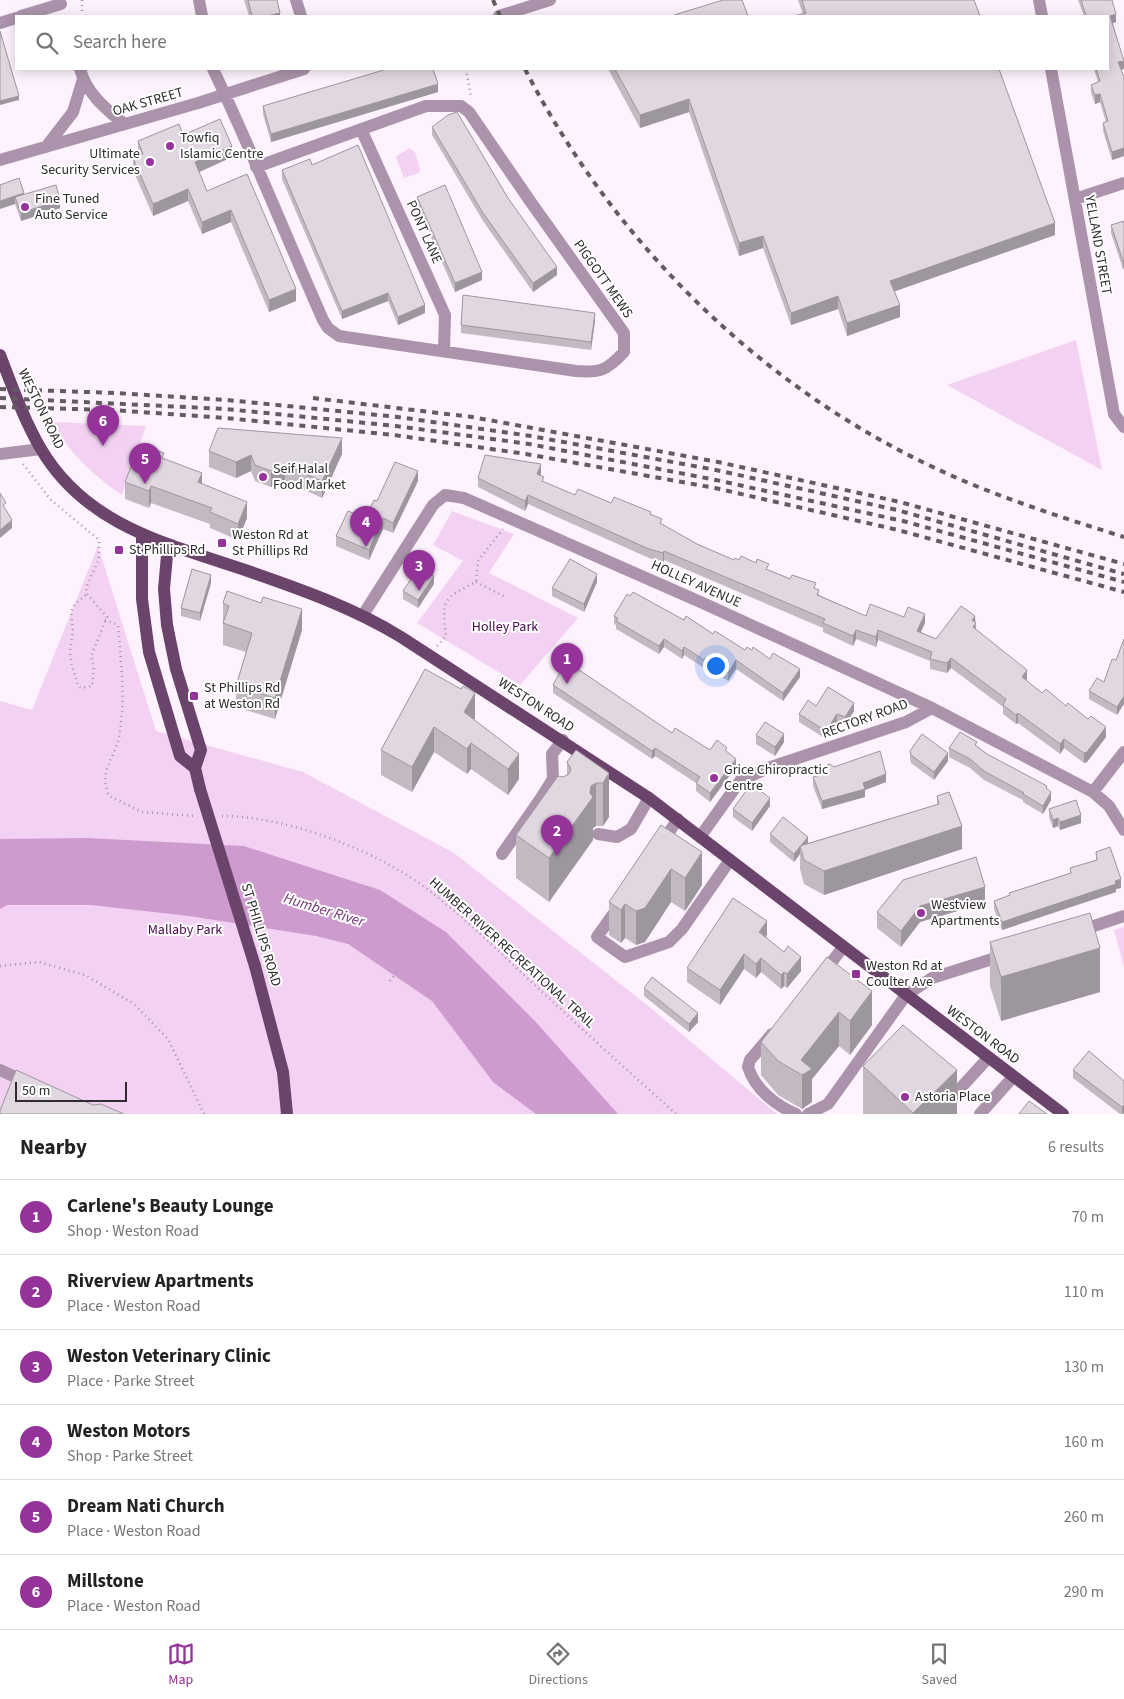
<!DOCTYPE html>
<meta charset="utf-8">
<style>
body{margin:0;font-family:"Source Sans 3",sans-serif;background:#f6f6f6;color:#222}
.scale{position:absolute;left:15px;bottom:12px;width:112px;box-sizing:border-box;padding-left:5px;border:2px solid #2f2b2e;border-top:0;font-size:14px;line-height:18px;white-space:nowrap;color:#2f2b2e;-webkit-text-stroke:4px #fff;paint-order:stroke}
.you{position:absolute;left:715px;top:665px;width:18px;height:18px;margin:-12px;border:4px solid #fff;border-radius:50%;background:#1a73e8;box-shadow:0 0 0 8px #1a73e833}
.badge{display:grid;place-items:center;width:32px;height:32px;border-radius:50%;background:#96339a;color:#fff;font-size:16px;font-weight:700}
.pin{position:absolute;translate:-50% -41px;filter:drop-shadow(0 1px 2px #0008)}
.pin::after{content:'';position:absolute;top:26px;width:18px;height:15px;background:inherit;clip-path:polygon(0 0,100% 0,50% 100%)}
.list{margin:0;padding:0;list-style:none}
h2{display:flex;justify-content:space-between;align-items:center;height:65px;margin:0;padding:0 20px;font-size:21px}
h2 small{font-size:16px;font-weight:400;color:#767676}
.list li{display:grid;grid-template-columns:32px 1fr auto;gap:15px;align-items:center;box-sizing:border-box;height:75px;padding:0 20px;border-top:1px solid #e0e0e0}
.list b{display:block;font-size:19px;white-space:nowrap}
.list p{margin:0;font-size:16px;white-space:nowrap;color:#767676}
.list em{font-size:16px;font-style:normal;color:#767676}
.icon{flex:none;width:28px;height:28px;fill:none;stroke:currentColor;stroke-width:2;stroke-linecap:round;stroke-linejoin:round}
.map{position:relative;flex:none;width:1124px;height:1114px;overflow:hidden}
.search{position:absolute;background:#fff;box-shadow:0 2px 12px #0003;left:15px;right:15px;top:15px;height:55px;display:flex;align-items:center;gap:12px;box-sizing:border-box;padding:0 18px;border-radius:0px;color:#767676;font-size:19px}
.sheet{height:515px;background:#fff}
nav{display:flex;justify-content:space-around;align-items:center;box-sizing:border-box;height:70px;border-top:1px solid #e0e0e0;background:#fff;font-size:14px;color:#767676}
nav a{display:grid;justify-items:center;gap:2px}
nav .on{color:#96339a}
.map>svg:first-child{display:block}
.green{fill:#f3d1f2}
.water{fill:#ce9bce}
.lines{fill:none;stroke-linecap:round;stroke-linejoin:round}
.path{stroke:#a098a0;stroke-width:2.5;stroke-dasharray:1 4;stroke-linecap:butt}
.minor{stroke:#ab94ab;stroke-width:12}
.major{stroke:#6b446b;stroke-width:12}
.rail{stroke:#625c61;stroke-width:4;stroke-dasharray:6 6;stroke-linecap:butt}
.major-bridge{stroke:#6b446b;stroke-width:12}
.wall{fill:#c2b9c2}
.shaded-wall{fill:#9e969e}
.building{fill:#e1d7e1;stroke:#9e969e}
.poi-dot{fill:#96339a;stroke:#fff;stroke-width:2}
.labels{text-anchor:middle;dominant-baseline:central;stroke-width:4;stroke-linejoin:round;paint-order:stroke}
.street-label{font-size:14px;fill:#2f2b2e;stroke:#fff}
.poi-label{font-size:14px;fill:#2f2b2e;stroke:#fff;text-anchor:start}
.park-label{font-size:14px;fill:#490a4c;stroke:#fff}
.water-label{font-size:15px;font-style:italic;fill:#723574;stroke:#fff}
</style>
<div class="map">
<svg width="1124" height="1114" viewBox="0 0 1124 1114">
<rect width="100%" height="100%" fill="#fdf2fd"/>
<path class="green" d="M409,148L415,152L420,169L419,173L404,178L396,157Z
M1076,340L1102,470L947,385Z
M52,422L146,426L122,495C93,475 69,453 52,422Z
M452,511L514,534L489,573L578,618L520,685L417,623L463,561L433,545Z
M98,546L156,731L303,772L454,853L647,1005L777,1114H0V701L32,710Z
M1124,927V967L1114,930Z"/>
<path class="water" d="M87,838L244,846L380,890L446,932L534,1020L618,1114H536L493,1082L432,1001L348,944L316,936L189,916L91,905H7L0,909V839Z"/>
<g class="lines">
<path class="path" d="M82,0V16
M466,69L471,97
M23,464L51,500L99,540V559L86,588L87,594L107,617L91,656L94,668L92,686L81,688L78,686L71,662L70,651L73,631L71,612L75,604L87,594
M476,582L507,598
M105,620L118,625C121,664 126,698 119,737C114,761 98,770 109,796L142,812L194,816
M437,646L446,636C441,599 444,598 476,582L478,561L503,529
M222,816C287,816 382,852 432,893C474,925 511,964 550,999C591,1038 634,1076 676,1114
M0,966L39,962L85,975L134,1004L168,1039L204,1114
M390,981L398,971"/>
<path class="minor" d="M199,0L202,16
M296,0L301,16
M1039,0L1042,16
M21,16L61,4
M499,16L550,0
M0,23L16,18
M80,69C87,94 105,108 124,124
M213,69C252,151 286,236 323,320L328,328L339,336L576,371C601,373 607,370 624,352V333L530,201L469,112L461,106H426L256,167
M1051,69L1114,414L1124,427
M361,129L445,315L444,351
M46,147L73,112L83,79
M0,160L198,103L304,69
M1075,199L1124,183
M0,454L41,449
M363,615L433,505L445,495L464,498L705,604L932,708
M1093,792L1124,752
M555,807L541,798L553,779L552,754L563,740
M598,834L617,837L631,829L649,798
M700,837L740,781L768,768L906,722L932,708L1093,792L1109,806L1124,830
M661,844L678,819
M502,854L541,798
M619,906L597,937L625,957L669,942L682,929L730,860
M1079,931L1124,916
M822,975L843,947
M772,1034L750,1060L748,1067C755,1089 775,1105 796,1114
M0,1070L28,1083
M947,1103L988,1058
M808,1114L828,1104L906,995L932,978L1005,955
M980,1114L1013,1077"/>
<path class="major" d="M0,355C12,386 24,420 41,449C87,527 169,544 248,571C300,589 354,608 401,637L649,798L1063,1114
M142,535V599L149,652L180,756L195,768L200,789
M168,544L164,589L167,625L176,669L201,750L195,768
M255,966L283,1072L287,1114"/>
<path class="rail" d="M493,0L500,16
M525,69C619,252 775,401 964,481C1016,503 1070,520 1124,537
M0,389L116,393L227,400L398,417L531,436L716,470L897,510L1124,574
M0,398L226,409L396,426L529,444L716,480L903,521L1124,582
M313,398L472,417L718,462L900,502L1124,564
M0,407L112,410L226,418L394,435L526,454L715,488L898,530L1124,592"/>
<path class="major-bridge" d="M200,789L255,966"/>
</g>
<path class="wall" d="M244,0H277L280,16H249Z
M798,0H974L803,14Z
M1078,0H1112L1116,22L1112,23L1124,69L1121,70L1124,77V156L1112,160L1103,131V123L1106,122L1100,102L1095,104L1091,93V85L1098,82L1094,69H1108V16H1084Z
M608,69H999L1055,235L895,291L900,317L847,336L838,309L791,325L763,248L739,256L689,112L640,128Z
M438,92L271,142L263,114V106Z
M432,127L508,198L557,275L533,292L483,221L432,135Z
M183,135L232,157L199,172L207,191L247,174L296,301L269,312L231,222L202,234L188,201L153,216L133,170V158L139,156L138,153V141Z
M312,165L425,313L398,325L388,301L342,319L282,179V170Z
M0,185L24,195L60,208L21,221L15,204Z
M417,197L482,280L455,292L417,205Z
M1124,221V268L1123,269L1111,233V225Z
M595,321L591,350L461,333V325Z
M209,451L342,454L322,498L285,481L271,487L255,481L251,471L236,478L209,467Z
M541,474L540,475L544,482L575,495L611,503L651,514L662,524L697,544L734,560L769,570L816,589L819,595L866,616L904,617L925,623L921,632L936,639L975,622L976,630L1027,679L1026,680L1042,693L1106,737L1087,762L1084,763L1064,748L1060,754L1018,723L1016,724L1003,714V707L951,668L947,673L930,669V661L878,640L876,647L856,639L853,646L823,632V628L664,560L663,563L649,558L528,504L525,511L478,487V478Z
M418,481L393,533L383,529L369,560L336,546V536L365,518L377,501Z
M125,482L202,483L247,518L238,540L210,528V524L151,503L149,508L125,499Z
M597,582L584,612L552,596V588Z
M211,583L200,621L181,616V608Z
M434,584L418,608L403,599V591Z
M630,596L684,620L745,650L770,659L800,677L783,701L736,669L728,681L705,666L704,668L684,655L682,659L664,647L659,654L616,629V625L614,624V616Z
M223,603L302,630L275,719L236,707V686L246,652L223,645Z
M1124,639L1117,715L1089,699V691L1104,682L1116,660Z
M425,669L475,718L474,720L519,779L508,795L471,769L467,774L434,752L412,792L381,775V750Z
M553,685L672,733L710,750L727,752L736,767L710,802L696,791V783L655,756L652,759L553,693Z
M816,706L854,711L845,725L837,722L826,739L799,722V714Z
M756,735L784,742L775,756L756,744Z
M977,746L987,754L1047,789L1051,800L1043,814L1023,802V800L984,780L970,768L949,757V748Z
M910,751L948,761L934,780L911,763L910,759Z
M567,762L609,773V817L603,826H596L593,828V840L549,902L516,878V835L563,777L567,775Z
M834,767L886,782L865,790V797L822,809L813,786V777L816,776V772Z
M937,796L962,849L824,895L804,884L800,869V854L794,862L770,842V834L808,843L937,805Z
M770,806L752,831L733,817V809Z
M1049,809L1081,823L1060,830L1058,826L1053,828L1049,817Z
M661,825L702,885L685,911L671,902L645,942L636,945L625,938L621,943L609,935V902Z
M1096,852L1121,888L1116,889V892L1002,930L994,909V901L1009,896V893L1070,873V868L1096,860Z
M985,903L920,922L901,947L877,928V912Z
M767,935L766,937L801,971L787,988L784,986L781,989L761,972L756,978L744,969L720,1005L687,982V968Z
M990,942L1100,992L1001,1021L990,986Z
M827,957L872,1025L850,1055L839,1046L812,1079V1102L802,1109L778,1095L761,1075V1042Z
M644,988L698,1022L689,1032L644,996Z
M863,1066L957,1114H863Z
M1073,1070L1124,1081V1113L1123,1114H1120L1073,1078Z"/>
<path class="shaded-wall" d="M280,13V16H267Z
M1116,14V22L1110,24V16Z
M1124,61V69L1118,70V62Z
M438,84V92L271,142V134Z
M1100,94V102L1095,104V95Z
M19,96V100L0,105V101Z
M689,99V112L640,128V115Z
M232,146V157L195,174V162Z
M1124,148V156L1112,160V152Z
M188,189V201L153,216V204Z
M24,193V201L15,197V204L0,209V201Z
M60,200V208L21,221V213Z
M231,210V222L202,234V222Z
M1055,223V235L890,293V281Z
M763,236V248L739,256V243Z
M1124,260V268L1123,269V261Z
M557,267V275L533,292V283Z
M482,272V280L455,292V283Z
M296,289V301L269,312V300Z
M388,293V301L342,319V311Z
M838,296V309L791,325V313Z
M425,305V313L398,325V317Z
M900,305V317L847,336V323Z
M595,313V321L591,350V342Z
M342,438V454L322,498V481Z
M251,455V471L236,478V462Z
M541,464V474L537,483V474Z
M285,465V481L271,487V471Z
M418,471V481L393,533V523Z
M202,473V489L198,482Z
M151,486V503L149,508V491Z
M528,495V504L525,511V501Z
M247,502V518L238,540V524Z
M383,518V529L369,560V550Z
M12,520V528L0,538V530Z
M664,551V560L663,563V553Z
M597,574V582L584,612V604Z
M211,575V583L200,621V613Z
M434,576V584L418,608V600Z
M302,609V630L275,719V698Z
M925,614V623L917,640V631Z
M975,616L976,632L973,637L972,620Z
M856,630V639L853,646V636Z
M878,630V640L876,647V637Z
M664,639V647L659,654V646Z
M684,647V655L682,659V651Z
M705,658V666L704,668V660Z
M951,658V668L947,673V663Z
M736,660V669L728,681V673Z
M800,669V677L783,701V693Z
M1027,670V679L1022,686V677Z
M475,693V718L464,737V712Z
M1124,696V704L1117,715V707Z
M854,703V711L845,725V717Z
M1018,713V723L1016,724V715Z
M837,714V722L826,739V731Z
M434,727V752L412,792V767Z
M1106,727V737L1087,762L1084,763V753Z
M784,734V742L775,756V747Z
M1064,739V748L1060,754V744Z
M471,743V769L467,774V749Z
M655,748V756L652,759V751Z
M948,753V761L934,780V772Z
M519,754V779L508,795V769Z
M736,759V767L710,802V793Z
M609,773V817L603,826V783Z
M886,774V782L865,790V797L822,809V801L863,783Z
M596,783V826L593,828V840L549,902V858L591,786Z
M1051,792V800L1043,814V806Z
M770,798V806L752,831V823Z
M1081,815V823L1060,830V822Z
M1058,818V826L1053,828V820Z
M962,826V849L824,895V871Z
M808,837V846H801Z
M800,846V854L794,862V854Z
M702,852V885L685,911V878Z
M671,869V902L645,942L636,945V911Z
M1121,879V888L1116,889V892L1002,930V922Z
M985,887V903L920,922L901,947V931L920,906Z
M625,904V938L621,943V910Z
M767,921V935L759,946V932Z
M1100,948V992L1001,1021V977Z
M744,954V969L720,1005V990Z
M801,957V971L787,988V974Z
M761,958V972L756,978V964Z
M784,972V986L781,989V975Z
M872,991V1025L850,1055V1021Z
M839,1012V1046L812,1079V1102L802,1109V1075L801,1060Z
M698,1013V1022L689,1032V1024Z
M957,1070V1114H913V1113Z
M1124,1105V1113L1122,1114V1107Z"/>
<path class="building" d="M248,0H277L280,13L267,16H252Z
M723,0H742L748,16H671Z
M802,0H974L980,16H794L806,13Z
M1081,0H1112L1116,14L1110,16L1124,61L1118,62L1124,77V148L1112,152L1103,123L1108,121L1100,94L1095,95L1091,85L1100,81L1096,69H1108V16H1086Z
M0,31L19,96L0,101Z
M387,69H433L438,84L271,134L263,106Z
M615,69H999L1055,223L890,281L900,305L847,323L838,296L791,313L763,236L739,243L689,99L640,115Z
M457,112L508,198L557,267L533,283L483,213L432,127L448,115Z
M220,119L232,146L195,162L207,191L247,174L296,289L269,300L231,210L202,222L188,189L153,204L133,158L143,154L138,141L179,124L183,135Z
M358,145L425,305L398,317L388,293L342,311L282,170L310,159L312,165Z
M19,178L24,193L0,201V185Z
M56,185L60,200L21,213L15,197Z
M445,185L482,272L455,283L417,197Z
M1124,221V260L1123,261L1111,225Z
M463,295L595,313L591,342L461,325Z
M218,428L342,438L322,481L285,465L271,471L255,465L251,455L236,462L209,451Z
M140,444L164,453L162,458L202,473L198,482L247,502L238,524L210,512L212,508L151,486L149,491L125,482Z
M485,455L541,464L537,474L544,477L542,481L575,495L578,489L611,503L614,497L651,512L650,514L662,519L660,523L697,544L734,560L735,558L739,560L741,556L756,563L757,559L769,564L766,569L790,579L792,575L816,583L814,588L819,590L817,595L866,616L870,604L904,617L908,607L925,614L917,631L936,639L961,606L975,616L972,620L976,623L973,627L1027,670L1022,677L1042,693L1046,689L1066,706L1068,703L1088,719L1091,716L1106,727L1087,752L1084,753L1064,739L1060,744L1018,713L1016,715L1003,705L1006,699L951,658L947,663L930,659L932,652L878,630L876,637L856,630L853,636L823,623L825,619L664,551L663,553L649,549L528,495L525,501L478,478Z
M395,462L418,471L393,523L383,518L369,550L336,536L348,511L365,518L374,500L377,501Z
M0,493L6,503L3,505L12,520L0,530Z
M570,559L597,574L584,604L552,588Z
M419,567L434,576L418,600L403,591Z
M192,569L211,575L200,613L181,608Z
M227,591L261,603L263,597L302,609L275,698L236,686L252,633L223,623L229,606L223,603Z
M633,592L684,620L686,616L713,634L715,631L745,650L747,647L752,650L753,647L770,659L773,653L800,669L783,693L736,660L728,673L705,658L704,660L684,647L682,651L664,639L659,646L616,621L618,618L614,616L627,594L630,596Z
M1124,639V696L1117,707L1089,691L1097,678L1104,682L1112,659L1116,660Z
M566,661L672,733L675,728L710,750L717,740L727,748L725,750L736,759L710,793L696,783L700,777L655,748L652,751L553,685Z
M425,669L461,689L463,686L475,693L464,712L519,754L508,769L471,743L467,749L434,727L412,767L381,750Z
M828,687L854,703L845,717L837,714L826,731L799,714L808,700L816,706Z
M765,722L784,734L775,747L756,735Z
M960,732L977,742L975,745L987,754L1047,786L1046,788L1051,792L1043,806L1023,794L1024,793L984,771L970,759L949,748Z
M922,734L948,753L934,772L911,755L910,751Z
M576,750L609,773L603,783H596L591,786L590,793L593,797L549,858L516,835L558,776L563,777L569,774L571,769L567,762Z
M880,751L886,774L863,783L865,789L822,801L813,777L817,776L816,772L819,768L830,764L834,767Z
M751,784L770,798L752,823L733,809Z
M949,792L962,826L824,871L804,860L800,846L939,804L937,796Z
M1076,800L1081,815L1060,822L1058,818L1053,820L1049,809Z
M783,817L808,837L794,854L770,834Z
M661,825L702,852L685,878L671,869L645,908L636,911L625,904L621,910L609,902Z
M1110,847L1121,879L1115,881L1116,884L1002,922L994,901L1010,895L1009,893L1071,873L1070,868L1097,860L1096,852Z
M976,857L985,887L920,906L901,931L877,912L903,880Z
M733,898L767,921L759,932L784,952L788,946L801,957L787,974L784,972L781,975L761,958L756,964L744,954L720,990L687,968Z
M1090,913L1100,948L1001,977L990,942Z
M827,957L872,991L850,1021L839,1012L801,1060L812,1069L802,1075L778,1061L761,1042Z
M652,977L698,1013L689,1024L644,988Z
M903,1025L957,1070L913,1113L863,1066Z
M1089,1051L1124,1081V1105L1122,1107L1073,1070Z
M16,1070L93,1105L101,1104L124,1114H0V1111Z
M1029,1101L1047,1114H1019Z"/>
<g class="poi-dot">
<circle cx="170" cy="146" r="5"/>
<circle cx="150" cy="162" r="5"/>
<circle cx="25" cy="207" r="5"/>
<circle cx="263" cy="477" r="5"/>
<rect x="217" y="538" width="10" height="10" rx="2.5"/>
<rect x="114" y="545" width="10" height="10" rx="2.5"/>
<rect x="189" y="691" width="10" height="10" rx="2.5"/>
<circle cx="714" cy="778" r="5"/>
<circle cx="921" cy="913" r="5"/>
<rect x="851" y="969" width="10" height="10" rx="2.5"/>
<circle cx="905" cy="1097" r="5"/>
</g>
<g class="labels">
<g class="street-label">
<text transform="translate(148 102) rotate(-16)">OAK STREET</text>
<text transform="translate(424 232) rotate(66)">PONT LANE</text>
<text transform="translate(1098 245) rotate(80)">YELLAND STREET</text>
<text transform="translate(603 279) rotate(55)">PIGGOTT MEWS</text>
<text transform="translate(41 409) rotate(64)">WESTON ROAD</text>
<text transform="translate(696 584) rotate(24)">HOLLEY AVENUE</text>
<text transform="translate(536 705) rotate(33)">WESTON ROAD</text>
<text transform="translate(865 719) rotate(-20)">RECTORY ROAD</text>
<text transform="translate(261 935) rotate(73)">ST PHILLIPS ROAD</text>
<text transform="translate(512 953) rotate(42)">HUMBER RIVER RECREATIONAL TRAIL</text>
<text transform="translate(983 1035) rotate(37)">WESTON ROAD</text>
</g>
<g class="poi-label">
<text x="180" y="138">Towfiq<tspan x="180" dy="16">Islamic Centre</tspan></text>
<text x="140" y="154" text-anchor="end">Ultimate<tspan x="140" dy="16">Security Services</tspan></text>
<text x="35" y="199">Fine Tuned<tspan x="35" dy="16">Auto Service</tspan></text>
<text x="273" y="469">Seif Halal<tspan x="273" dy="16">Food Market</tspan></text>
<text x="232" y="535">Weston Rd at<tspan x="232" dy="16">St Phillips Rd</tspan></text>
<text x="129" y="550">St Phillips Rd</text>
<text x="204" y="688">St Phillips Rd<tspan x="204" dy="16">at Weston Rd</tspan></text>
<text x="724" y="770">Grice Chiropractic<tspan x="724" dy="16">Centre</tspan></text>
<text x="931" y="905">Westview<tspan x="931" dy="16">Apartments</tspan></text>
<text x="866" y="966">Weston Rd at<tspan x="866" dy="16">Coulter Ave</tspan></text>
<text x="915" y="1097">Astoria Place</text>
</g>
<g class="park-label">
<text x="505" y="627">Holley Park</text>
<text x="185" y="930">Mallaby Park</text>
</g>
<g class="water-label">
<text transform="translate(324 910) rotate(17)">Humber River</text>
</g>
</g>
</svg>
<div class="scale">50 m</div>
<div class="you"></div>
<div class="pin badge" style="left:567px;top:684px">1</div>
<div class="pin badge" style="left:557px;top:856px">2</div>
<div class="pin badge" style="left:419px;top:591px">3</div>
<div class="pin badge" style="left:366px;top:547px">4</div>
<div class="pin badge" style="left:145px;top:484px">5</div>
<div class="pin badge" style="left:103px;top:446px">6</div>
<div class="search"><svg class="icon" aria-label="search" viewBox="0 0 24 24"><circle cx="10" cy="10" r="6"/><path d="M15 15l6 6"/></svg>Search here</div>
</div>
<section class="sheet">
<h2>Nearby<small>6 results</small></h2>
<ul class="list">
<li><span class="badge">1</span><div><b>Carlene's Beauty Lounge</b><p>Shop · Weston Road</p></div><em>70 m</em></li>
<li><span class="badge">2</span><div><b>Riverview Apartments</b><p>Place · Weston Road</p></div><em>110 m</em></li>
<li><span class="badge">3</span><div><b>Weston Veterinary Clinic</b><p>Place · Parke Street</p></div><em>130 m</em></li>
<li><span class="badge">4</span><div><b>Weston Motors</b><p>Shop · Parke Street</p></div><em>160 m</em></li>
<li><span class="badge">5</span><div><b>Dream Nati Church</b><p>Place · Weston Road</p></div><em>260 m</em></li>
<li><span class="badge">6</span><div><b>Millstone</b><p>Place · Weston Road</p></div><em>290 m</em></li>
</ul>
</section>
<nav>
<a class="on"><svg class="icon" aria-label="map" viewBox="0 0 24 24"><path d="M3 6l6-2 6 2 6-2v14l-6 2-6-2-6 2zM9 4v14M15 6v14"/></svg>Map</a>
<a><svg class="icon" aria-label="directions" viewBox="0 0 24 24"><path d="M12 3l9 9-9 9-9-9zM9 14v-3h6M13 9l2 2-2 2"/></svg>Directions</a>
<a><svg class="icon" aria-label="saved" viewBox="0 0 24 24"><path d="M7 4h10v16l-5-4-5 4z"/></svg>Saved</a>
</nav>
